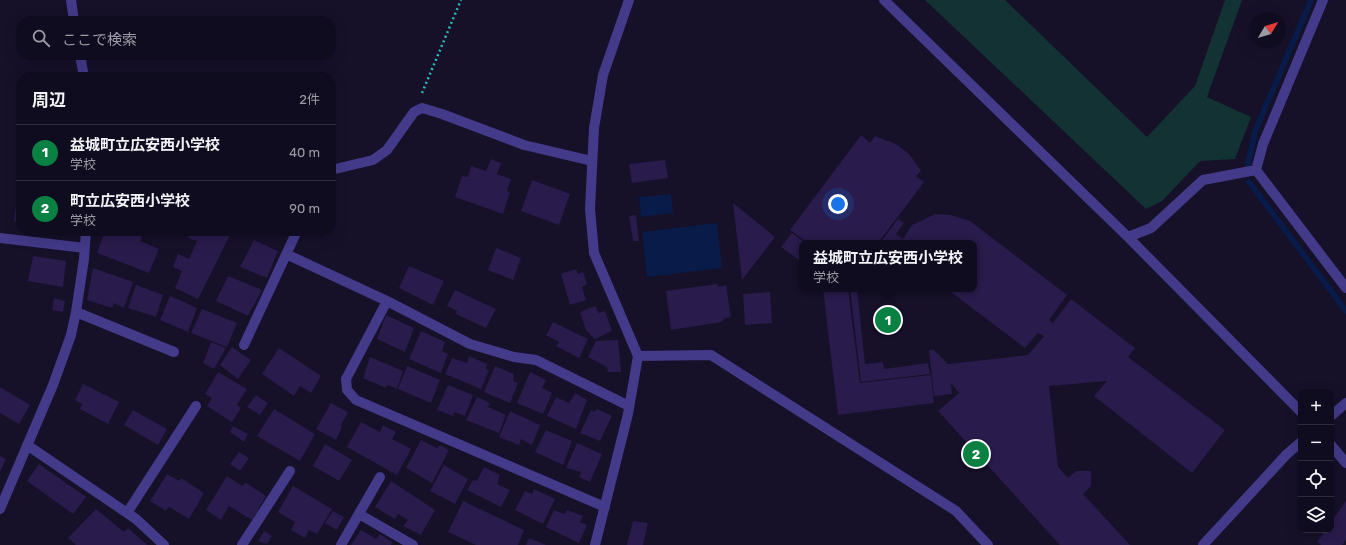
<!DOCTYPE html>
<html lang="ja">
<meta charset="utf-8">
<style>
body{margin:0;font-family:Rubik,"Noto Sans JP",sans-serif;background:#191528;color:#f1f3f6}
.controls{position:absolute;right:12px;bottom:12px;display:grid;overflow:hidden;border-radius:8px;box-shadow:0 4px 16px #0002}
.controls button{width:36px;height:36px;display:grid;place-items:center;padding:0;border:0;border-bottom:1px solid #302c3d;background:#100c1f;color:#f1f3f6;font:20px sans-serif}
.compass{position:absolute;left:1250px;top:12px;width:36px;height:36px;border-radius:50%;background:#100c1f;box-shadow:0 4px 16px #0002;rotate:52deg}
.you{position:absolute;left:838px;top:204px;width:14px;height:14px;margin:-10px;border:3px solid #fff;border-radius:50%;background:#1a73e8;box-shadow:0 0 0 6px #1a73e833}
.badge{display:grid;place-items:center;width:26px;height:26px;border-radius:50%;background:#0b8043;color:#fff;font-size:13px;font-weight:700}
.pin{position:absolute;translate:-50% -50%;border:2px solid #fff;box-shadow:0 1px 4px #0006}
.popup{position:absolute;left:799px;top:240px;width:178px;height:52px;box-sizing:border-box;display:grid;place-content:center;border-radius:8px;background:#100c1f;filter:drop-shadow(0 1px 3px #0005);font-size:13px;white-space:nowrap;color:#9c9ba4}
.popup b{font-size:15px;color:#f1f3f6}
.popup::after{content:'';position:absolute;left:50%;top:100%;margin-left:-8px;border:8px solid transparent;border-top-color:#100c1f}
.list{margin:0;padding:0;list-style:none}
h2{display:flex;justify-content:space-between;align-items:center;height:52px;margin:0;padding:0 16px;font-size:17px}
h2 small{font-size:13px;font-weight:400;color:#9c9ba4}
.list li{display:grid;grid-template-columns:26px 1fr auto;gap:12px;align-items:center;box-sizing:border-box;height:56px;padding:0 16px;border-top:1px solid #302c3d}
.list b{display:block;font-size:15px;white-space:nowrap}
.list p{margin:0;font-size:13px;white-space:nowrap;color:#9c9ba4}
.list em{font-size:13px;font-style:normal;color:#9c9ba4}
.icon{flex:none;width:22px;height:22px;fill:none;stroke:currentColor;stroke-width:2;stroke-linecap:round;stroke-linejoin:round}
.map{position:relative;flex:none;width:1346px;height:545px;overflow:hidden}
.search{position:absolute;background:#100c1f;box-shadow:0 4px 16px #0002;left:16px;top:16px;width:320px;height:44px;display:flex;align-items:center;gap:10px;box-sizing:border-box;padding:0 14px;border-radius:16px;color:#9c9ba4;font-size:15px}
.panel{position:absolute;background:#100c1f;box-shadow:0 4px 16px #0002;left:16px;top:72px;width:320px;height:164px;border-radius:16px}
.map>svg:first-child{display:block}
.green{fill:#123233}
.water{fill:#091b48}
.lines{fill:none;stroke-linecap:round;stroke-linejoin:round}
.stream{stroke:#091b48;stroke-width:6}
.building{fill:#291b4b}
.path{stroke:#2dbabe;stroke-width:2.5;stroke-dasharray:2 3;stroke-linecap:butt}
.minor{stroke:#433a89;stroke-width:10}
</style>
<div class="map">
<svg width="1346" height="545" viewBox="0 0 1346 545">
<rect width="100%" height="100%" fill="#161029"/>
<path class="green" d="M925,0H1005L1147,137L1195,86L1225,0H1242L1207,97L1251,117L1235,159L1200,161L1162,201L1146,209Z"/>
<path class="water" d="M671,194L673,213L641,217L639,197Z
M717,223L722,268L647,277L642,232Z"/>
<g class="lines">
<path class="stream" d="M1248,164L1255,132L1311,0
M1249,182L1346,311"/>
</g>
<path class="building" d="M861,135L870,143L875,136L896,144L909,154L915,162L921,171L916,176L924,182L878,243H808L790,230Z
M491,159L501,163L497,174L511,179L507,191L510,192L503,214L455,197L462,176L468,177L471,166L486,171Z
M665,160L668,178L632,183L629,164Z
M532,180L570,194L559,225L521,211Z
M18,191L21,192V222L14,221Z
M733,203L775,237L742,280Z
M935,214L951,215L970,221L1067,295L1049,320L1053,323L1071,299L1135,348L1128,357L1225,430L1192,473L1094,396L1107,381L1049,386L1058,467L1068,478L1076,471H1091V486L1083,494L1130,545H1060L938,411L959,393L951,383L952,394L934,396L929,350H934L948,364L1028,355L1044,336L1038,333L1025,348L947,289H974V243H880L898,219L904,223L896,234L903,239L912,225Z
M636,215L639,241H633L629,216Z
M42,231H58V234Z
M105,231H117L127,235L129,231H140L143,232L140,241L159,249L149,273L97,253Z
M190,231H232L198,299L175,288L182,271L173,267L178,254L189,259L197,241L188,238Z
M792,233L805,243H802V262L781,247Z
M254,240L278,251L267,278L240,267Z
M496,248L521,258L513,280L488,270Z
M33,256L66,261L63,287L28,281Z
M409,266L444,281L433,305L399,288Z
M93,268L133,282L124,308L114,303L112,308L87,300Z
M576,269L578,274L583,272L587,284L582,287L586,300L570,305L561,274Z
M228,276L262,290L248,316L216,301Z
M717,284L718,287L726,285L731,317L723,319L722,322L671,330L666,291Z
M136,285L163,295L156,317L128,308Z
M823,289H848L860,383L931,375L934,403L838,415Z
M850,289H857L865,364L883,362L884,369L928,363L930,374L861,382Z
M455,290L496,309L486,328L456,314L457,311L447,306Z
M770,292L772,323L745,325L743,294Z
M170,296L197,308L188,332L160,320Z
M54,298L65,301L63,312L52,310Z
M595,306L599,313L605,311L612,331L595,339L586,330L580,312Z
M202,309L237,323L227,347L191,333Z
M386,315L414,328L405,352L377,339Z
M553,322L588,339L579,358L556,346L559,342L546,335Z
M421,331L445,342L442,351L448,354L441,373L409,359Z
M618,340L621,372H608L607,367L588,357L596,341Z
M211,342L226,348L214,369L203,363Z
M232,347L251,360L238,379L220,365Z
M279,348L321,376L311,393L300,386L294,396L262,374Z
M469,356L487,364L486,369L489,370L481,389L445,374L452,358L467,363Z
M370,357L403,371L397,389L388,385L386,388L363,378Z
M407,366L440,380L431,403L398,389Z
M495,366L514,374L513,381L518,383L510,403L484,392Z
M218,372L247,389L237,405L241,408L232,422L207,406L212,398L205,394Z
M530,372L546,380L542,388L552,393L543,414L517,403Z
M83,384L119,402L108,424L80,409L82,404L75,400Z
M448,385L473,395L465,416L454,412L453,416L437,410Z
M0,387L30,405L19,424L0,413Z
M575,393L587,400L576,429L547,416L556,397L569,403Z
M256,395L268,403L260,415L247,407Z
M477,397L490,403L488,407L506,415L499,433L466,420Z
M331,403L348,412L341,425L342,427L336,440L316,429Z
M274,409L315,434L300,461L257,436Z
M597,409L612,416L600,441L580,433L591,410L594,412Z
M133,410L167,429L158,445L124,425Z
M510,411L540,425L532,445L521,439L519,445L499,437Z
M361,422L380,432L383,425L396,432L392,439L411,449L397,475L347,447Z
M233,426L248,434L244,442L230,432Z
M546,430L572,441L563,465L535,452Z
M421,440L437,448L440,445L449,450L432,483L406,468Z
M577,443L602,454L590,482L579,477L581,472L566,468Z
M325,444L352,460L339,481L313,466Z
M239,452L249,458L240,471L230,464Z
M0,456L6,459L0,472Z
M39,464L86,497L73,514L27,481Z
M444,465L468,479L455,504L430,491Z
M484,467L500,475L497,484L510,490L501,507L467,490L473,480L477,481Z
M167,474L179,481L181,478L204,493L189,519L169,507L166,511L150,501Z
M227,476L242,486L246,483L266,496L252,520L229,506L221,520L206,510Z
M391,481L435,510L421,535L403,526L408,520L398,514L395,519L375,507Z
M293,486L332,509L317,534L309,530L305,538L291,530L295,522L278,512Z
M534,489L555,499L543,524L515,510L525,491L532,494Z
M463,501L524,530L518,545H476L448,532Z
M1346,501V540L1342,545H1321L1317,542L1326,530H1331V522Z
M96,509L124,532L128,528L147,545H76L68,538Z
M554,510L565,514L567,510L583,516L580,522L587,525L579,543L546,527Z
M333,511L344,517L337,530L325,523Z
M633,521L648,523L643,545H627Z
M361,530L376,539L380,534L392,542L391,545H351Z
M264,531L272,536L267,544L258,541Z
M529,538L546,545H526Z"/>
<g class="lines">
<path class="path" d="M422,93L461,0"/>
<path class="minor" d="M71,0L74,21
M884,0L1128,237L1301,412
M80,55L84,77
M331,170L373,160L387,150L414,112L422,108L442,114L524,145L592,161
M1256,170L1263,144L1323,0
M1256,170L1346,288
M1128,237L1151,228L1203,180L1256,170
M0,238L85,248
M286,254L387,301L470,344L514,357L536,360L629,406
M387,301L346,379L347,390L356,400L605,507
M76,312L174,352
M244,345L297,231
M638,356L711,355L956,511L988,545
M1331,416L1346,403
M27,445L136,519L164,545
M1331,445L1346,463
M0,509L53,385L71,335L76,312L84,259L86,231
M127,513L196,406
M359,514L413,545
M242,545L290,471
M341,545L380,477
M595,545L628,414L638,356L594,253L590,209L594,128L603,75L629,0
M1203,545L1287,454L1301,442"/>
</g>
</svg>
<div class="controls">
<button>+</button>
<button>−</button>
<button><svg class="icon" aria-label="locate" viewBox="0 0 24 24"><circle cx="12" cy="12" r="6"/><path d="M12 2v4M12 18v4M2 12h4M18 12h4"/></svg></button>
<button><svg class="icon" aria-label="layers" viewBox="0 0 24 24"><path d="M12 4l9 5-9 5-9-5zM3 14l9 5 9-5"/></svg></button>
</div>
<svg class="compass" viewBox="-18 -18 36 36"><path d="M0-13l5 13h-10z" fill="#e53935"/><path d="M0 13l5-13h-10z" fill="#9c9ba4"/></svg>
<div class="you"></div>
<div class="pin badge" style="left:888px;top:320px">1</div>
<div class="popup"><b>益城町立広安西小学校</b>学校</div>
<div class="pin badge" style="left:976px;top:454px">2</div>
<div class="search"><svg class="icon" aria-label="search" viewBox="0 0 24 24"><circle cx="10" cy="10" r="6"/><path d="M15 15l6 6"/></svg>ここで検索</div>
<section class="panel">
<h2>周辺<small>2件</small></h2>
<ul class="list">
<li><span class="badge">1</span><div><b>益城町立広安西小学校</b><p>学校</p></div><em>40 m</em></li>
<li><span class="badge">2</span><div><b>町立広安西小学校</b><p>学校</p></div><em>90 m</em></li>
</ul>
</section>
</div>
